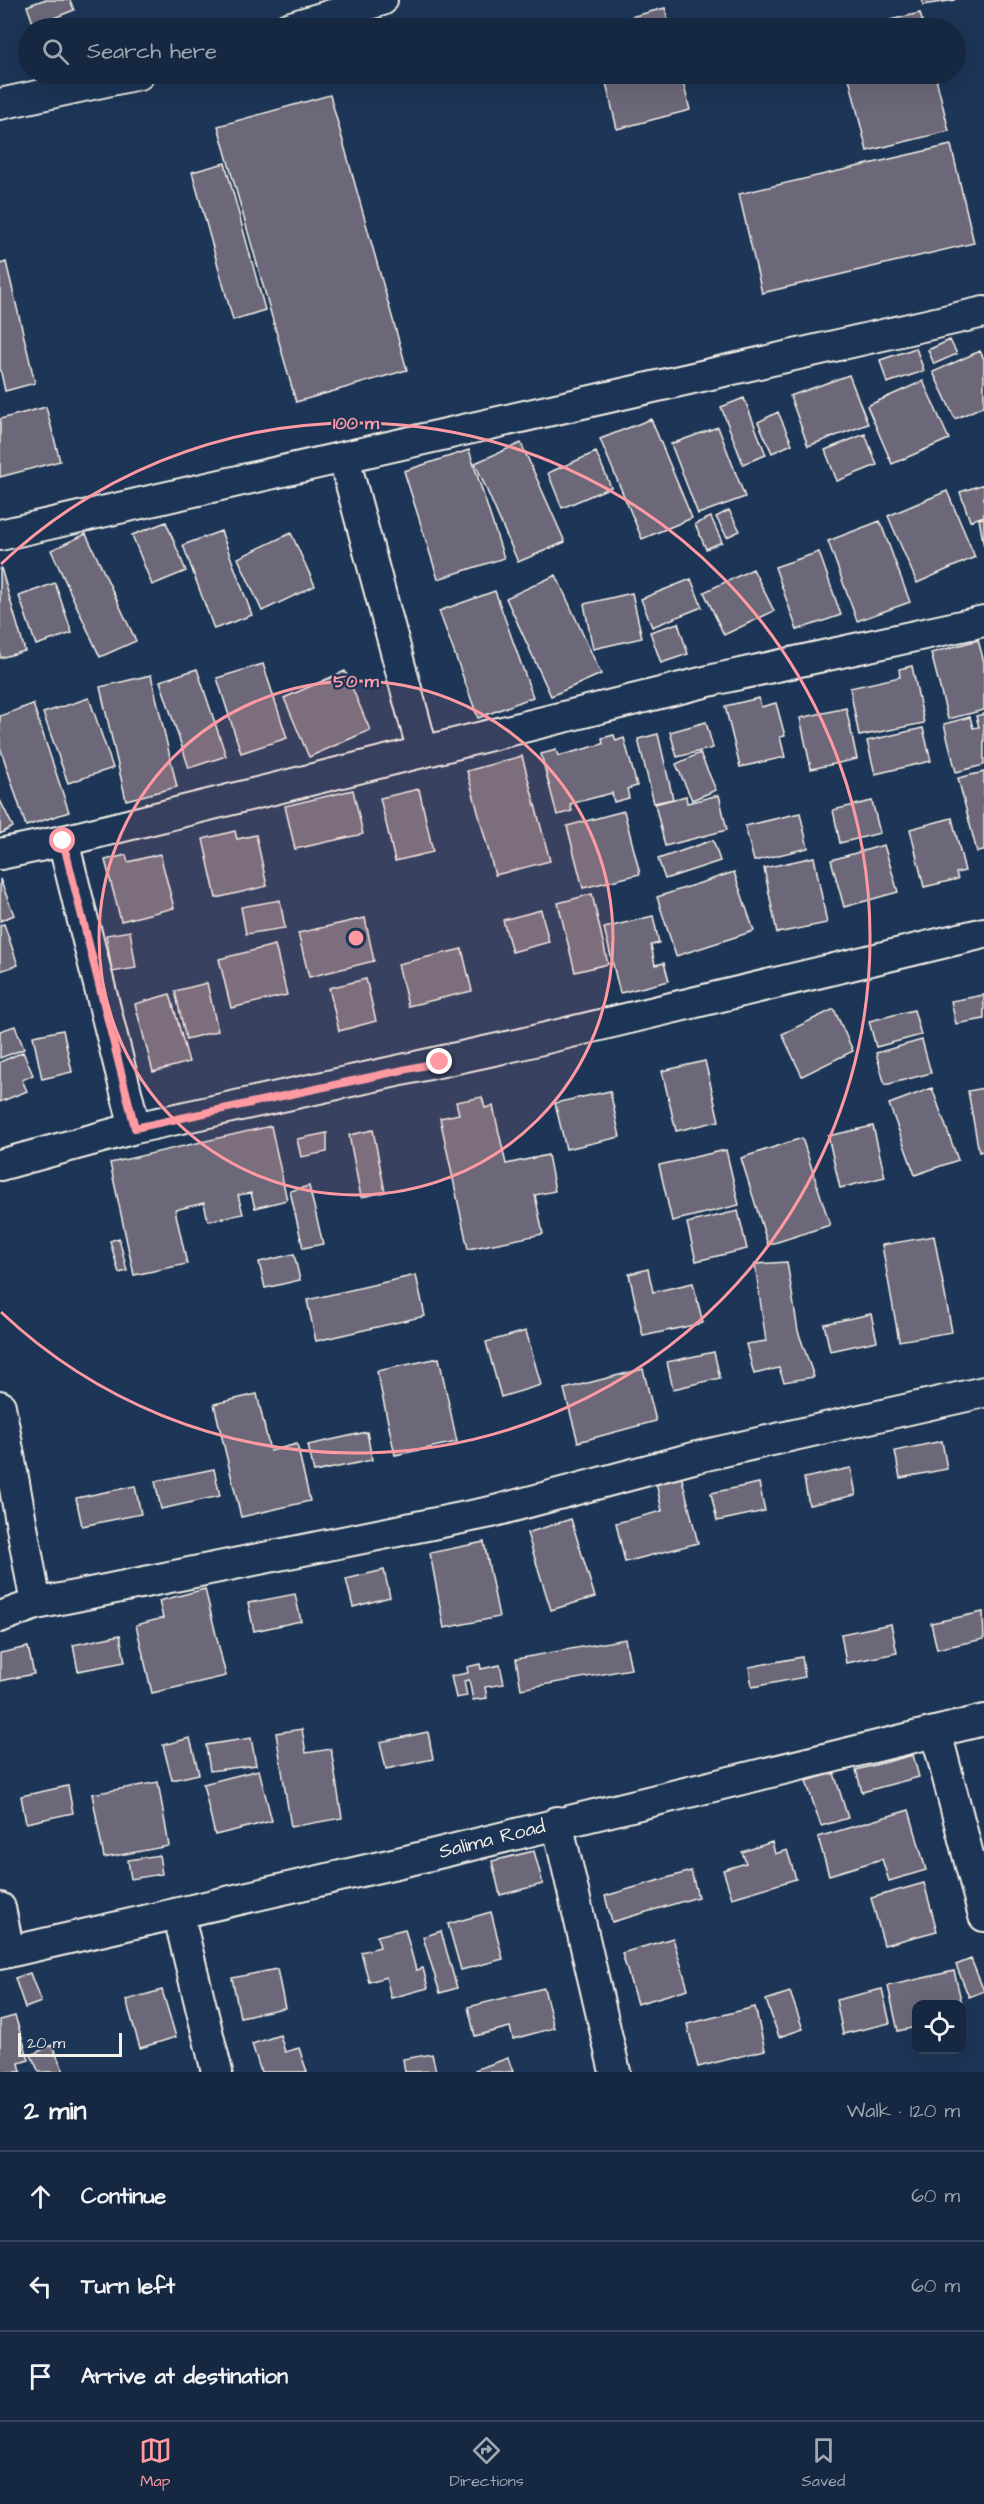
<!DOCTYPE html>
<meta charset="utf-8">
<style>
body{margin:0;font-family:"Architects Daughter",sans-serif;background:#1f3048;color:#f1f3f6}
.controls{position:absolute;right:18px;bottom:18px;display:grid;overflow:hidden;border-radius:12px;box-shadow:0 6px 24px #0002}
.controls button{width:54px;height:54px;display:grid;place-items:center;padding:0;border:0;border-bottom:2px solid #35445a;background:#162841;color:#f1f3f6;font:30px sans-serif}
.scale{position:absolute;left:18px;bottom:15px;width:104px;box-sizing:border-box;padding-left:6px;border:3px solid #f4f1e8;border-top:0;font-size:16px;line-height:21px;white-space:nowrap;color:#f4f1e8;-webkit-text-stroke:4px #1d3557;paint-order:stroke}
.stop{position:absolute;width:18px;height:18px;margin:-14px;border:4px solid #ff9aa2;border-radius:50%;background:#fff}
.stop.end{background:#ff9aa2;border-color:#fff;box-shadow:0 2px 6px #0008}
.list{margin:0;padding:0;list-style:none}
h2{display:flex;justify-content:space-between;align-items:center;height:78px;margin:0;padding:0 24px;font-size:26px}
h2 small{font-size:20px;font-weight:400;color:#9ea6b1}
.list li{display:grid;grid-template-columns:39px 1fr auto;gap:18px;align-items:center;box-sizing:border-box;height:90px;padding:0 24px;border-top:2px solid #35445a}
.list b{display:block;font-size:22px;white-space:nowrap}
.list em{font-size:20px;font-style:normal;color:#9ea6b1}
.icon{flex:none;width:33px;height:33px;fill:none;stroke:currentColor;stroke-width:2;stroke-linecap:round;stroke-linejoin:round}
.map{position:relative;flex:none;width:984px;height:2072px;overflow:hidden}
.search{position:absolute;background:#162841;box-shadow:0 6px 24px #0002;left:18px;right:18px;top:18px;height:66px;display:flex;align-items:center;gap:15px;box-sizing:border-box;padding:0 21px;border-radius:33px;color:#9ea6b1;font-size:22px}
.sheet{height:348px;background:#162841}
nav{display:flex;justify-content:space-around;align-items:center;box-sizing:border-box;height:84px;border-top:2px solid #35445a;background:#162841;font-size:16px;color:#9ea6b1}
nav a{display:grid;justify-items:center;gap:3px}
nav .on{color:#ff9aa2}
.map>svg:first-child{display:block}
.building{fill:#6c6779;stroke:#f4f1e8;stroke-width:1.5}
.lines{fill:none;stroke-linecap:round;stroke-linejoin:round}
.street-casing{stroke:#f4f1e8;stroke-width:34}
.street{stroke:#1d3557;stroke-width:30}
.route{stroke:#ff9aa2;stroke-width:8}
.ring{fill:none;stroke:#ff9aa2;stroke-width:3}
.labels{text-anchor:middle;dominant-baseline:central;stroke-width:4.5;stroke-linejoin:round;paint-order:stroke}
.street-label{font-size:20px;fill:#f4f1e8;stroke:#1d3557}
.centre{fill:#ff9aa2;stroke:#1d3557;stroke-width:3}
.ring-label{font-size:18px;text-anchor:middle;font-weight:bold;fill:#ff9aa2;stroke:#1d3557;stroke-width:4.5;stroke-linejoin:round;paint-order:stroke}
</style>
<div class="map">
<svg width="984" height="2072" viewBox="0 0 984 2072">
<rect width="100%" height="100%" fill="#1d3557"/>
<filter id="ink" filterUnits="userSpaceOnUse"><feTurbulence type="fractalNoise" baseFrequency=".0167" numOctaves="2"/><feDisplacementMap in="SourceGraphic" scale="12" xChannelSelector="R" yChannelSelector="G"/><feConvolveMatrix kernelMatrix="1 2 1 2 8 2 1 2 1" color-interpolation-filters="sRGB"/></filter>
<g filter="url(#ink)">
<path class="building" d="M43,0H70L74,10L34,26L27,6Z
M922,0H955L923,5Z
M665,8L670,28H592V27Z
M920,13L924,28H856Z
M604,74H681L690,110L617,129Z
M848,74H935L949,131L867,151Z
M330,95L407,370L296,402L218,126Z
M951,145L974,243L762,293L739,194Z
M225,163L265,310L233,320L192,172Z
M6,262L35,383L5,391L0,368V264Z
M950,340L957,354L934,364L928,350Z
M916,348L924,371L887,383L880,360Z
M980,351L984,359V406L955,419L933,372Z
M849,375L868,424L808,446L790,396Z
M923,381L949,439L892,464L867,406Z
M744,398L766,455L743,464L721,407Z
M46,407L60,461L0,477V419Z
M778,412L792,444L772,453L758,422Z
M651,419L692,518L642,539L600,439Z
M718,427L745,497L698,514L671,444Z
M865,434L877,465L837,481L825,450Z
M521,443L565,542L518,562L475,463Z
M469,450L504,558L438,579L404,471Z
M596,452L611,487L562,508L548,473Z
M984,484V516L970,521L960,492Z
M947,491L975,557L917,583L888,516Z
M729,510L740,531L727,537L716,517Z
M711,517L722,542L706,549L695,524Z
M984,518V547L979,519Z
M880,521L910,602L857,621L828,541Z
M166,522L186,571L152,585L132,535Z
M221,531L252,615L214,629L183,545Z
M291,533L315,586L262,611L238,558Z
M86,534L136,641L100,657L51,550Z
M819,552L841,615L797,630L775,567Z
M1,568L25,651L0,658V569Z
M753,569L774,611L724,635L704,592Z
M556,575L601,674L551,696L506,598Z
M691,579L702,607L652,627L641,599Z
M55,583L72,633L36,645L19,596Z
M495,591L533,697L478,718L439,611Z
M632,593L642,638L593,649L584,604Z
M678,623L688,654L661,663L650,632Z
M978,640L984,662V710L948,719L931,653Z
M263,664L287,738L241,753L217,678Z
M912,666L924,723L859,736L850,688L900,677L899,669Z
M197,669L226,756L189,768L160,681Z
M345,671L370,730L309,757L284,698Z
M151,675L177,787L126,800L100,687Z
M89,698L113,768L68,783L43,713Z
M759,698L761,707L776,703L785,736L780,737L785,757L740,767L725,706Z
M33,704L69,812L26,826L0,747V716Z
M846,708L857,759L811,769L800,718Z
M984,714V765L956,772L944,724L970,717L973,728L979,727L976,716Z
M706,722L713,748L677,757L670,732Z
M923,728L931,761L875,774L867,741Z
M658,734L673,799L654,803L638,739Z
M614,735L616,741L624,738L637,786L627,789L629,798L614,802L612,793L570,804L572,811L557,815L541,754L556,750L558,756L603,744L602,738Z
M700,753L716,790L692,800L676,764Z
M522,756L550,861L495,875L467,771Z
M984,772V851L977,852L958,778Z
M419,789L433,852L395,861L380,798Z
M353,790L363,834L295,849L285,806Z
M719,795L727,830L665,846L655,804L686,796L687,803Z
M0,800L13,827L0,834Z
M872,801L880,833L840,843L833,810Z
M624,811L640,874L583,888L567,826Z
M800,813L808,848L754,861L745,826Z
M952,818L965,871L956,873L958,879L924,887L910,829Z
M235,831L237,839L256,835L267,886L216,898L203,839Z
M713,840L720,861L665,879L658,859Z
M884,845L898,892L844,907L831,860Z
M160,854L174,908L121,921L105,860L126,855L128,862Z
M814,857L827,923L777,933L764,868Z
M734,872L754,931L676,956L657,897Z
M0,879L14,915L0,921Z
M592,894L608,964L575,972L558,903Z
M280,900L285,928L246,934L241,907Z
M541,910L549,942L512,952L503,920Z
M653,916L659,943L651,945L655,965L664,963L669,981L620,993L604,928Z
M365,918L374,961L309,977L298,933Z
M4,924L18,965L0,971V925Z
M130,931L136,968L112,972L106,935Z
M275,945L287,995L231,1008L219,959Z
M462,949L472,991L408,1006L398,964Z
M366,979L376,1021L339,1031L329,988Z
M207,983L218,1031L186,1039L175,991Z
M170,994L189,1062L153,1072L135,1004Z
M984,995V1019L956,1024L951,1001Z
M834,1009L853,1051L802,1076L782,1034Z
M914,1010L921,1035L876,1047L869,1021Z
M15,1026L24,1049L0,1058V1031Z
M63,1030L72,1072L42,1079L33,1036Z
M922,1040L931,1073L885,1085L876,1053Z
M23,1052L33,1075L22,1080L27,1091L0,1102V1062Z
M705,1061L719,1121L676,1131L662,1071Z
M932,1088L958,1160L915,1175L889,1104Z
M984,1088V1151L979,1152L968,1091Z
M610,1091L620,1137L566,1149L555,1103Z
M482,1097L485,1108L493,1106L506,1164L548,1155L555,1191L535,1195L543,1234L468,1249L440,1118L459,1114L456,1102Z
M271,1126L287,1200L255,1208L251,1193L238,1195L243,1214L208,1221L204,1203L175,1210L187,1264L134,1275L110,1163Z
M873,1126L885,1177L840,1188L828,1136Z
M373,1130L385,1192L361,1197L349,1135Z
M327,1133V1152L301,1157L297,1139Z
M802,1138L830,1225L768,1245L741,1158Z
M726,1150L739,1205L672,1221L659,1165Z
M309,1186L323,1244L303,1248L290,1191Z
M738,1211L747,1249L696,1261L687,1223Z
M934,1236L952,1332L899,1341L882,1245Z
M119,1238L127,1271L119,1273L110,1241Z
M294,1254L300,1280L265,1288L259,1262Z
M787,1262L798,1331L814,1377L784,1382L779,1368L754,1374L746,1344L766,1341L755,1264Z
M648,1269L653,1292L693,1283L703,1323L643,1336L629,1274Z
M416,1275L425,1316L316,1341L307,1300Z
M871,1314L877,1341L830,1351L824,1324Z
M526,1331L541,1385L501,1397L486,1342Z
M714,1352L720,1378L673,1389L667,1362Z
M439,1358L457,1442L395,1455L377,1371Z
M643,1369L656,1421L578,1442L564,1389Z
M257,1394L270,1451L297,1444L310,1501L241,1517L214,1404Z
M367,1432L372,1460L314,1472L308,1445Z
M942,1441L947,1469L900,1478L895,1451Z
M851,1468L856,1495L809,1505L804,1478Z
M214,1469L220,1496L161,1509L155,1481Z
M681,1475L698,1543L625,1562L616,1523L662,1511L656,1482Z
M759,1483L765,1511L717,1521L711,1493Z
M135,1486L141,1514L82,1526L76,1498Z
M571,1519L595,1597L551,1610L527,1533Z
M484,1542L499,1617L444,1628L430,1553Z
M384,1570L390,1597L353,1607L346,1579Z
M205,1589L226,1676L152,1693L136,1625L163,1618L159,1601Z
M295,1594L301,1621L254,1631L248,1603Z
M983,1612L984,1639L937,1649L931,1623Z
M891,1624L897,1653L846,1663L841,1634Z
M120,1635L125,1662L78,1671L73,1645Z
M625,1639L631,1669L521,1689L516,1659Z
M28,1647L34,1674L0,1681V1653Z
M802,1657L805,1677L752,1687L749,1667Z
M480,1664L481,1669L500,1665L504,1684L485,1687L487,1698L473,1700L469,1680L464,1681L467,1696L456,1698L451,1676L468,1673L467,1667Z
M302,1729L306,1753L331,1749L342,1818L291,1827L276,1733Z
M428,1732L433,1759L386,1769L380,1742Z
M190,1738L199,1774L172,1780L163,1745Z
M251,1738L256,1765L210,1771L206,1745Z
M913,1755L919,1777L862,1792L856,1770Z
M259,1770L272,1821L215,1835L203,1784Z
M834,1773L848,1818L821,1826L806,1781Z
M158,1782L169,1846L104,1858L92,1794Z
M68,1786L73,1813L26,1823L21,1796Z
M909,1810L926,1870L889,1881L882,1859L829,1875L818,1837Z
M772,1842L775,1854L787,1850L796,1879L732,1898L723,1870L746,1863L742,1852Z
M534,1851L543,1884L500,1895L492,1861Z
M159,1855L162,1874L131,1879L128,1860Z
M691,1871L698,1897L612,1922L605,1896Z
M924,1883L937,1931L884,1945L871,1898Z
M491,1912L503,1959L461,1970L448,1924Z
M405,1929L416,1970L423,1968L428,1988L391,1998L386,1977L369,1982L361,1952L380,1947L377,1936Z
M441,1931L457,1988L440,1993L423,1937Z
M673,1938L688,1989L637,2004L622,1953Z
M971,1959L984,1991L969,1997L956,1965Z
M277,1969L285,2008L240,2017L232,1978Z
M954,1971L965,2016L962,2017V2004H916V2027L898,2031L888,1986Z
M30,1973L41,2002L25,2008L15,1978Z
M544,1988L554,2028L513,2039L510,2027L475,2036L468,2007Z
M882,1989L890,2023L843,2034L836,2000Z
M162,1990L176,2037L140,2048L126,2000Z
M790,1992L803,2029L779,2037L766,2000Z
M755,2007L765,2050L698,2067L687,2024Z
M15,2016L29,2060L19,2063L21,2072H0V2020Z
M280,2035L285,2052L299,2048L307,2072H261L252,2044Z
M52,2045L64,2072H39L31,2055Z
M432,2054L436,2071L405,2072L403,2059Z
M508,2058L513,2072H476L475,2070Z"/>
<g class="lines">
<g class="street-casing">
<path id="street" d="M288,28L382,0
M0,104L139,74
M344,458L423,752
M0,535L984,312
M63,841L135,1128
M0,854L63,841L717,679L984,621
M0,1165L135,1128L521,1044L984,933
M0,1406L36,1604
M0,1617L36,1604L491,1512L697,1457L984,1392
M936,1732L984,1916
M557,1822L615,2072
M0,1908L9,1952
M178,1913L217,2072
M0,1954L410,1860L984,1720"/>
</g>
<use href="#street" class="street"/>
</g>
</g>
<g class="lines" filter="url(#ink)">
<path class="route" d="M63,841L135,1128L440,1062"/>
</g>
<circle cx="356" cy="938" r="257" fill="#ff9aa2" fill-opacity=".12"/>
<g class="ring">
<circle cx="356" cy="938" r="257"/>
<path d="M1 564A515 515 0 1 1 1 1312"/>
</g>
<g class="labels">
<g class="street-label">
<text transform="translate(492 1839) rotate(-14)">Salima Road</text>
</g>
</g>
<circle cx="356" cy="938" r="9" class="centre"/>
<g class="ring-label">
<text x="356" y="429">100 m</text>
<text x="356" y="687">50 m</text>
</g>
</svg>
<div class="controls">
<button><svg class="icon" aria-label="locate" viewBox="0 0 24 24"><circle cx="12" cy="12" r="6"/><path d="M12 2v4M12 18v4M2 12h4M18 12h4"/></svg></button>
</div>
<div class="scale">20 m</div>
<div class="stop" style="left:63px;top:841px"></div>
<div class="stop end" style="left:440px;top:1062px"></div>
<div class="search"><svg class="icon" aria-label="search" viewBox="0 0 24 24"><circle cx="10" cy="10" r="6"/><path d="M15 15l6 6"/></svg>Search here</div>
</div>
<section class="sheet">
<h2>2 min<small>Walk · 120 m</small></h2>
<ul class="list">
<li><svg class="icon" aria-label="ahead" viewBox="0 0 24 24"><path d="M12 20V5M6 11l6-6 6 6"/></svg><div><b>Continue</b></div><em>60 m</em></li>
<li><svg class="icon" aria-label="left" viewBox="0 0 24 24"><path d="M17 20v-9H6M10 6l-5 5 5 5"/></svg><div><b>Turn left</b></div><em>60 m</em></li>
<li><svg class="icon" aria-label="arrive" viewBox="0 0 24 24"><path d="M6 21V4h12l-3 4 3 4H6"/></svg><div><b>Arrive at destination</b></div></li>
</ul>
</section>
<nav>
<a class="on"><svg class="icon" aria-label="map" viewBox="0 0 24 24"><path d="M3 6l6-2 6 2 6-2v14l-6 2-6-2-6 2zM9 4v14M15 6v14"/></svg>Map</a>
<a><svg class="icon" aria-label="directions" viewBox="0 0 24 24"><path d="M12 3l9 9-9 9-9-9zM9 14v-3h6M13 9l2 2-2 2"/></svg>Directions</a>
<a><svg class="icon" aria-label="saved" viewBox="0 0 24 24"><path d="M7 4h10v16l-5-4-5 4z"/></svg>Saved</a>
</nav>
